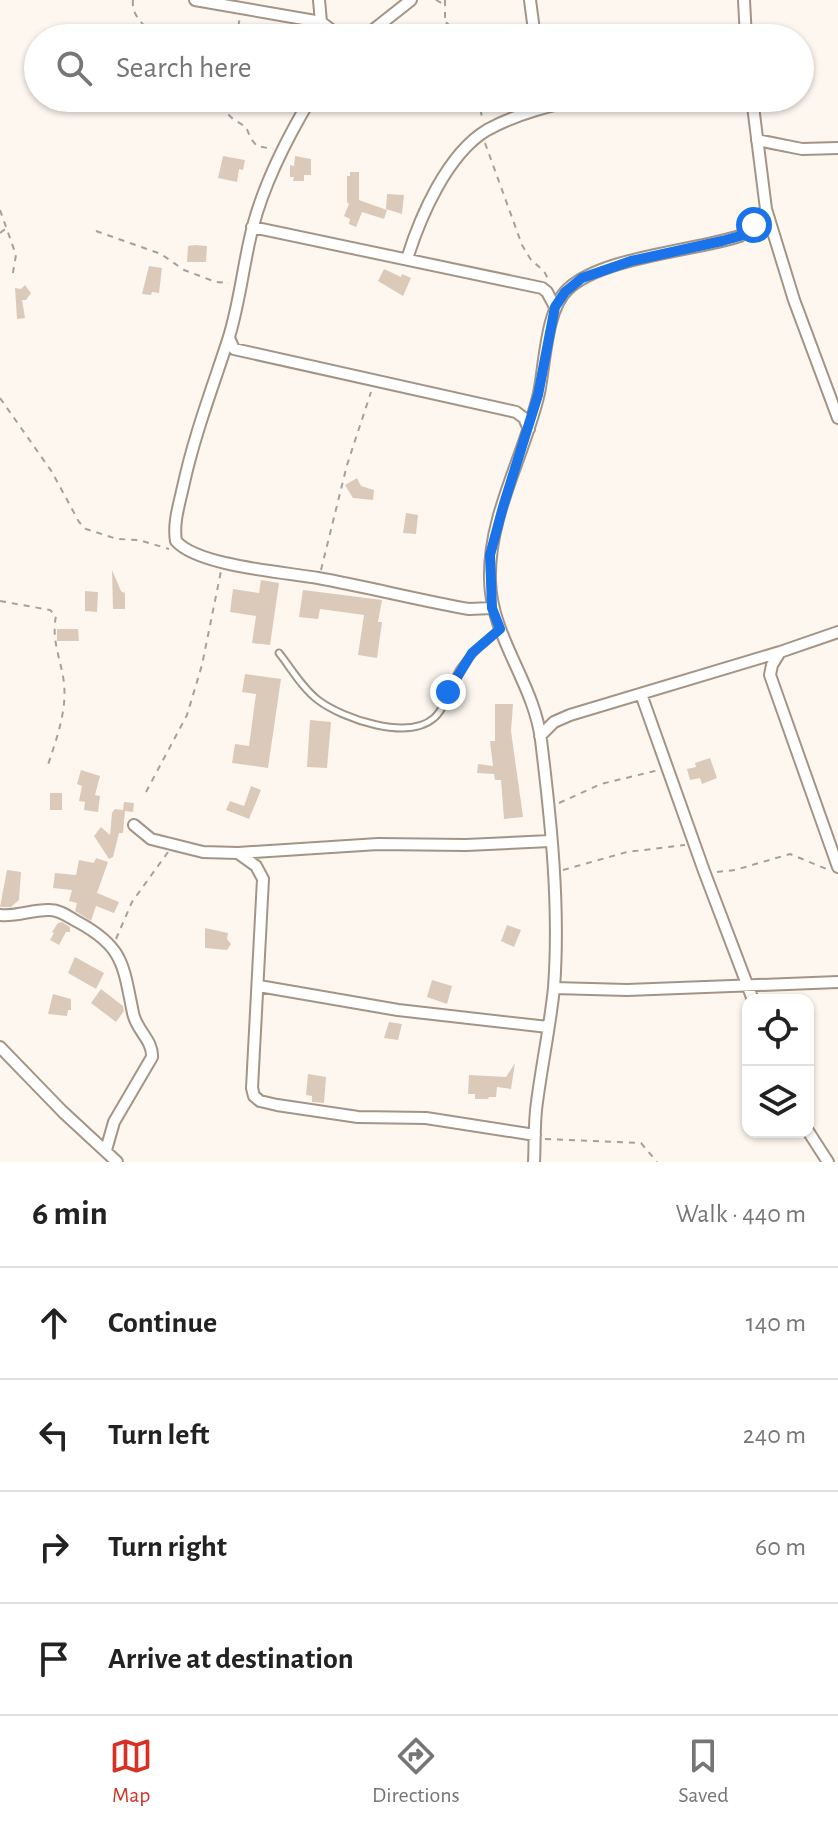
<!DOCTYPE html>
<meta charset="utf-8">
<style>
body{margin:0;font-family:"Alegreya Sans",sans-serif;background:#f2f2f2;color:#222}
.controls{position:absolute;right:24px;bottom:24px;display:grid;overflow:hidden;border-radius:16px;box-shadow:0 2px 6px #0004}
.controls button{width:72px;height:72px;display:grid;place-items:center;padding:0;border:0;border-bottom:2px solid #e0e0e0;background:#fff;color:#222;font:40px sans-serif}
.stop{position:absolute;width:24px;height:24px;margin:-18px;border:6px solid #1a73e8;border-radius:50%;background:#fff}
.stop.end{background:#1a73e8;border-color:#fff;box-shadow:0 2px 8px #0008}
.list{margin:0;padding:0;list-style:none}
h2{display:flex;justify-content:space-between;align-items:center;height:104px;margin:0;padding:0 32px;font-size:34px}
h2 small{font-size:26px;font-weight:400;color:#767676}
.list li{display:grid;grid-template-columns:52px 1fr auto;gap:24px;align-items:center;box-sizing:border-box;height:112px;padding:0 32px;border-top:2px solid #e0e0e0}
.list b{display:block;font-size:30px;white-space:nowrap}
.list em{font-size:26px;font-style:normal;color:#767676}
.icon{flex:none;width:44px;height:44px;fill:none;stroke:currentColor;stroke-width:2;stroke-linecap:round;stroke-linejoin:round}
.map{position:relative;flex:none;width:838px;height:1162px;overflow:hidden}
.search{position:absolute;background:#fff;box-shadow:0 2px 6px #0004;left:24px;right:24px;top:24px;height:88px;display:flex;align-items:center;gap:20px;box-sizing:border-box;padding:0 28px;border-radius:44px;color:#767676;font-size:30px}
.sheet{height:552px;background:#fff}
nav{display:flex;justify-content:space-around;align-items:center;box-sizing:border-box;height:112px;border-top:2px solid #e0e0e0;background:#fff;font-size:22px;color:#767676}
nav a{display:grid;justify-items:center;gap:4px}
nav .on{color:#d93025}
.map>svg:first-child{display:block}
.building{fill:#dbcaba}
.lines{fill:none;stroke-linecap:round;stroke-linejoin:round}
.lane-casing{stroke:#a49485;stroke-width:9}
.street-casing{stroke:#a49485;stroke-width:14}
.path{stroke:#a6a099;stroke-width:2;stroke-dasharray:6 6;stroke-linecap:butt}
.lane{stroke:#fff;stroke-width:5}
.street{stroke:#fff;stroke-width:10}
.route{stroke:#1a73e8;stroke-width:10}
</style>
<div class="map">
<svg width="838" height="1162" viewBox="0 0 838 1162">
<rect width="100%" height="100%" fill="#fef7f0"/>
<path class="building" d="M223,156L245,160L243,170L239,169L237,182L218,178Z
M295,156L311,159V175H304V181H293L294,177H290V165L294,166Z
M350,172H359V200L387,210L384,219L362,212L356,227L349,224L350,219L344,216L349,204L347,202V176H350Z
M387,194L404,195L402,214L386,209Z
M195,245L207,246L206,262H187L188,246Z
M149,266L162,268L159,293L152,292L151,295L142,294Z
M384,269L401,277L402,274L411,278L403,296L378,281Z
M25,285L31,293L26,300H22L25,318L17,319L15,288L21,289Z
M357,478L361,486L374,490L373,500L353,498L345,485Z
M406,513L418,515L416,534L403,533Z
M112,570L121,591L125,593V609H113Z
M261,580L279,583L270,645L252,643L256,616L230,612L233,589L259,593Z
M303,590L382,600L378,622H382L377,658L358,655L364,615L320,609L318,619L299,617Z
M85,591L98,592L97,612L85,611Z
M57,629H78L79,641H57Z
M245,674L281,679L268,768L232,763L235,744L249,746L256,694L242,692Z
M495,704H513L511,731L523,817L504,819L501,780H495L494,774L477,773L478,764L493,766L490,741H495Z
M310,720L331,722L327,768L307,767Z
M710,758L717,778L702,784L700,778L690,780L687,769L696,767L695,763Z
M81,770L100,776L95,795L100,796L98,812L84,810L85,802L79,801L82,786L77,784Z
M251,786L261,790L249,819L226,810L230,801L244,806Z
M50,793H62V810H50Z
M124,802L134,803L133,812L125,811L123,833H119L113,857L109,859L94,836L101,827L110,835L112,813L115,809L123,810Z
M96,858L108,862L97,893L119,902L114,913L96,906L91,921L75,911L77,903L69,901L72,890L53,888L55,873L76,875L79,860L94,863Z
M7,870L21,872L19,900L11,907H0Z
M62,922L70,927V932H66L59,945L50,940L54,933L52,932L58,923Z
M507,925L521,930L514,947L501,941Z
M205,928L228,933L227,939L231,944L227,950L205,948Z
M75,957L104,973L96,989L68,973Z
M432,980L452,986L447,1004L427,997Z
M101,989L123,1006L124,1011L116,1022L91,1003Z
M53,994L71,999V1010H68L67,1016L48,1014Z
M389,1022L402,1024L398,1040L384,1038Z
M515,1063L511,1089L497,1087L496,1097H489L488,1099H475V1094H468L469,1075L506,1077Z
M308,1074L326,1077L324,1103L312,1102V1096L306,1095Z"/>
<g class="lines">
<g class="lane-casing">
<path id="lane" d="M279,653C291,668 302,688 318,700C343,719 408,741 434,718C447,706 451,683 460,669C471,653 485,642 499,630"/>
</g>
<g class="street-casing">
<path id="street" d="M195,0L321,22
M319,0L321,22L342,38
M530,0L535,38
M744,0L746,38
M363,38L411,0
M311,98C287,138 265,181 253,226C243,264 240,303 228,340C212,389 194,436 183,487C179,505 173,523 176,541C198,566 283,572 318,578C368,587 418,600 469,609L492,608
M752,98L766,209L794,300L838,418
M757,140L802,149L838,148
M252,227L542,288L547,292L555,307
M407,259C420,217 447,154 487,130C518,113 552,105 586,98
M229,338L234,349L516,412L524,418L529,429
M780,652L772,665L770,675L838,867
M641,694L704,871L753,1000
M540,736L554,722L570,715L780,652L838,632
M134,825L151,839L203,852L238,853L378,844L466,845L550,841
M238,853L256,866L263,879L252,1088L254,1096L260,1101L277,1105L358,1117L426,1118L535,1135
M0,915C17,917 33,909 50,910C60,910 69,917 78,922C124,947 123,965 133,1013C136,1030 153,1040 152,1057L114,1122L106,1150
M259,986L398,1010L548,1027
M554,988L627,990L838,982
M0,1047L63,1112L117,1162
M808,1131L828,1162
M534,1162C535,1142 534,1121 537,1102C542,1064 550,1026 554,988C560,906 551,821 541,740C534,683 491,637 490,580C488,515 525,455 539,393C545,364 546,309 568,289C602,257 693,251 740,236L754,225L766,209"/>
</g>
<path class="path" d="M133,0C131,18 146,22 150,38
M436,0L445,5
M445,0V17L455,38
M236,38L240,17
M443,38L447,22
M211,98L233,119L246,127L251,139L257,146L273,149
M477,98L483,120
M439,99V98
M485,143L522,245L531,260L544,271L548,279
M0,210L16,255L12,278
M96,231L161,254L184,270L216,282L229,283
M0,233L8,227
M0,398L52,472L79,522L86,529L117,539L139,540L169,549
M321,570L347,465L371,392
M0,601L50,610L56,616C51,640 61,659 64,683C67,712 56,740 47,768
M146,792L187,715L202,665L221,571
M559,803L601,784L659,770
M563,870L627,852L685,845
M717,872L735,870L790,854L829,870
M116,939L132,902L168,852
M545,1139L641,1143L657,1162"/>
<use href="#lane" class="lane"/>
<use href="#street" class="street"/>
</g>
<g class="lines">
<path class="route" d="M448,692L472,653L500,629L492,608L490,555L503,507L538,395L555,307L565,292L582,278L631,261L722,241L740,236L754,225"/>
</g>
</svg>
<div class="controls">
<button><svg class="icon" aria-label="locate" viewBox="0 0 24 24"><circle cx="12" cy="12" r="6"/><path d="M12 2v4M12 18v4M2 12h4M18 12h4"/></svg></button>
<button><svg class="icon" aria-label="layers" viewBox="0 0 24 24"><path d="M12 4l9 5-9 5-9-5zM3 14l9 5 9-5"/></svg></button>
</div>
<div class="stop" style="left:754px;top:225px"></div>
<div class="stop end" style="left:448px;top:692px"></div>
<div class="search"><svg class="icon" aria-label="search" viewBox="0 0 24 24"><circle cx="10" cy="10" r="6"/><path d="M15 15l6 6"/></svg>Search here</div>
</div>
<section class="sheet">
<h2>6 min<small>Walk · 440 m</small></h2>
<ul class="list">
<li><svg class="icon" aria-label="ahead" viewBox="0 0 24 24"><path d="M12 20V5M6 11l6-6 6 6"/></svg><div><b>Continue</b></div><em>140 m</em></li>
<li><svg class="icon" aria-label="left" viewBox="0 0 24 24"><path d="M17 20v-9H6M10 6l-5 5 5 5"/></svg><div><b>Turn left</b></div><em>240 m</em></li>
<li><svg class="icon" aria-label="right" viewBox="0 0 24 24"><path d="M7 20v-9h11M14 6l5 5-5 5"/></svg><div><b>Turn right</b></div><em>60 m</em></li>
<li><svg class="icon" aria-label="arrive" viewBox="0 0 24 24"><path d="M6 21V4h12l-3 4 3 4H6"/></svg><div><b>Arrive at destination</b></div></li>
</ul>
</section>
<nav>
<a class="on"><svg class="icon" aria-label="map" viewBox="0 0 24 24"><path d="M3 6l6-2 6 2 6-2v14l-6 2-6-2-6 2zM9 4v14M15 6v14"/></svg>Map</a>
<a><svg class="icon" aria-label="directions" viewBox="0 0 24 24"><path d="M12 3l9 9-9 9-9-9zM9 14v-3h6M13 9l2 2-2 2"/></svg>Directions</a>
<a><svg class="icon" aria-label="saved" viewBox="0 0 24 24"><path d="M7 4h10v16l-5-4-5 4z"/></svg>Saved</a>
</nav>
